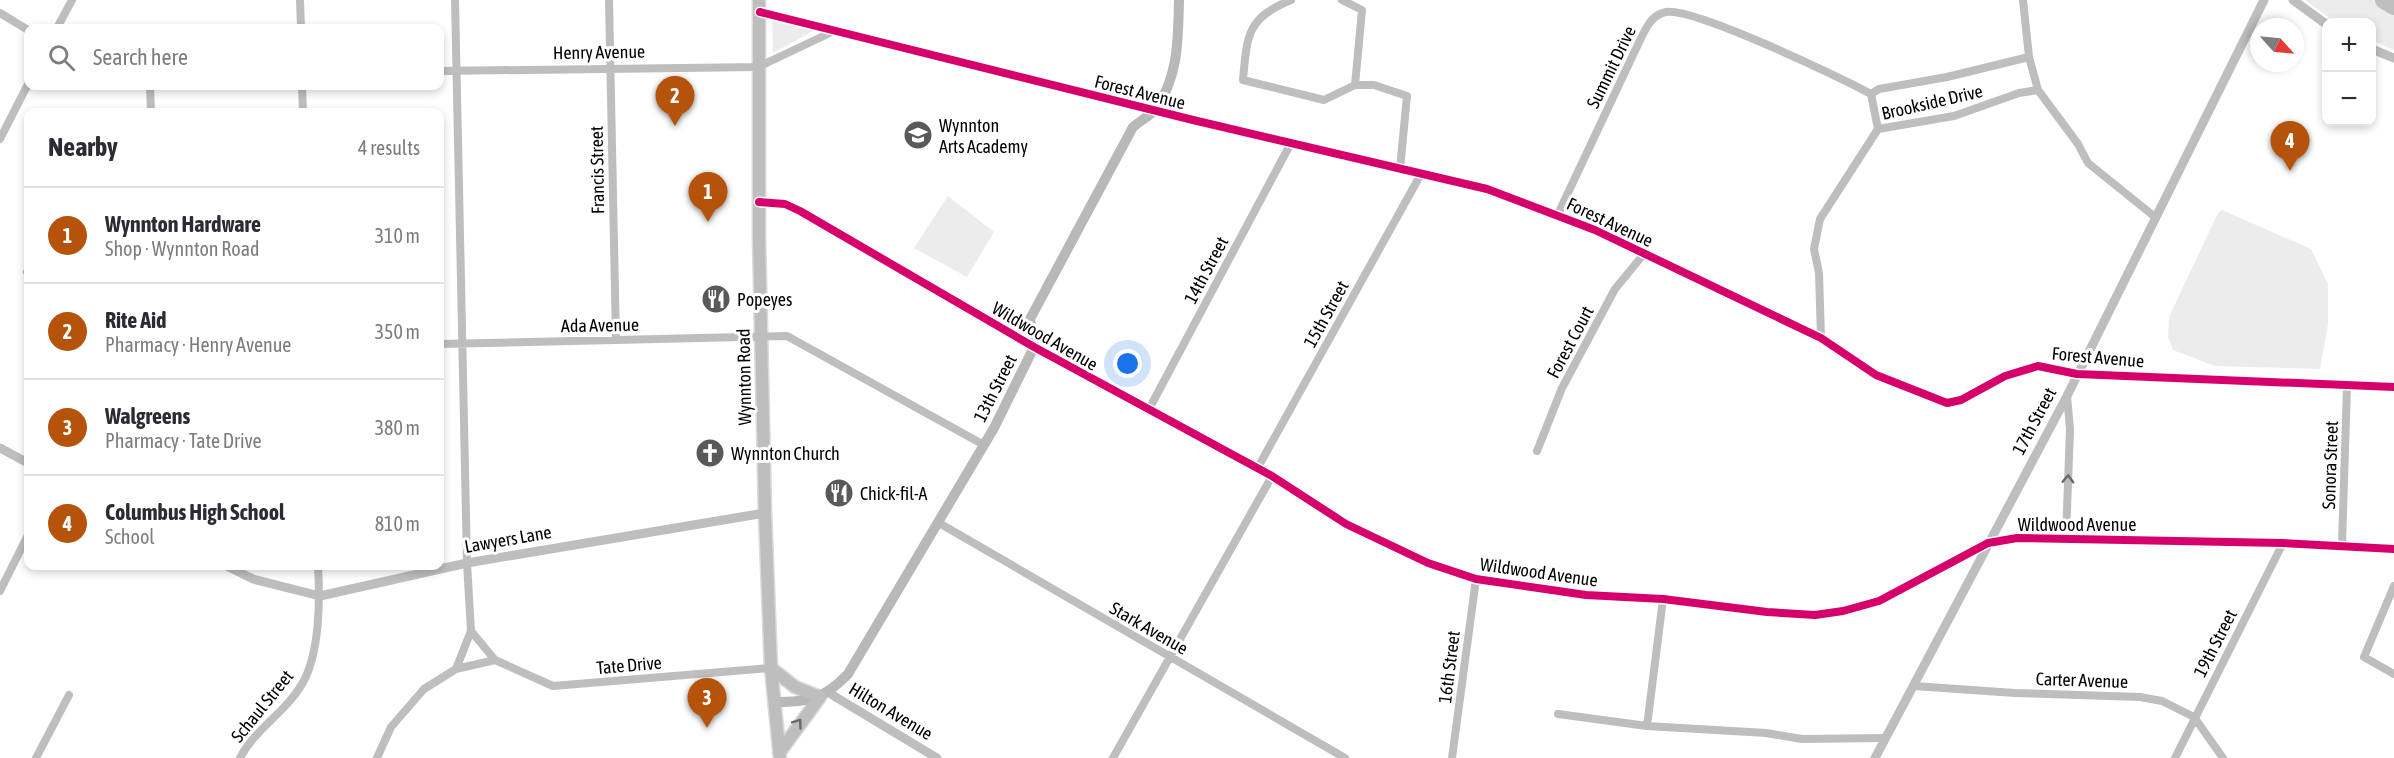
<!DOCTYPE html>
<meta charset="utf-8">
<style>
body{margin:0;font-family:"Asap Condensed",sans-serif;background:#f2f2f3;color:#2b2b33}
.controls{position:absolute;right:18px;top:18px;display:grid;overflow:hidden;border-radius:12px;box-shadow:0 3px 9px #0003}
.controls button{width:54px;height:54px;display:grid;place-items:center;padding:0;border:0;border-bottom:2px solid #e1e1e2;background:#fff;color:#2b2b33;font:30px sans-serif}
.compass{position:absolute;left:2250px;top:18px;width:54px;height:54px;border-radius:50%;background:#fff;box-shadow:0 3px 9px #0003;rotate:117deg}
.you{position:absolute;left:1128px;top:364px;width:21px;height:21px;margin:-15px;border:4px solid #fff;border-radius:50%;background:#1a73e8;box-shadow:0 0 0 9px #1a73e833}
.badge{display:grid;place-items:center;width:39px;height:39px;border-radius:50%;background:#b45309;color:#fff;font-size:20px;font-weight:700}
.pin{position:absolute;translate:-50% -50px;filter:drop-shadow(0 2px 3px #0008)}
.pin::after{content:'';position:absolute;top:32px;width:21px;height:18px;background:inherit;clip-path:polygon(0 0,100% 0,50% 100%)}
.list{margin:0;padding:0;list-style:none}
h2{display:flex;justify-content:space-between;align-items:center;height:78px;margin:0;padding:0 24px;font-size:26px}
h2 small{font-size:20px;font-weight:400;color:#7c7c81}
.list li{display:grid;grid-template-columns:39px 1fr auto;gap:18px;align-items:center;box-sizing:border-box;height:96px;padding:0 24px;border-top:2px solid #e1e1e2}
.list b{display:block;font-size:22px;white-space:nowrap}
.list p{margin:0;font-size:20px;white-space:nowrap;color:#7c7c81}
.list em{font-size:20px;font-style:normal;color:#7c7c81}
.icon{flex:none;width:33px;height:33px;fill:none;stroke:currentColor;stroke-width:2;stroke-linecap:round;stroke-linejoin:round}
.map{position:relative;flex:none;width:2394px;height:758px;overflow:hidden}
.search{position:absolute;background:#fff;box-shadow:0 3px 9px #0003;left:24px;top:24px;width:420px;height:66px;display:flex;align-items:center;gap:15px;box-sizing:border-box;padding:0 21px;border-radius:12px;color:#7c7c81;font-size:22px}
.panel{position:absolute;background:#fff;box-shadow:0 3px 9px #0003;left:24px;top:108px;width:420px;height:462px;border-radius:12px}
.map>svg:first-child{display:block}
.green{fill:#ececec}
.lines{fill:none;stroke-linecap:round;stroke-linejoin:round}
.river{stroke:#bfbfbf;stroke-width:18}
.primary-casing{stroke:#dbdbdb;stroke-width:15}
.minor{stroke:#bebebe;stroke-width:8}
.tertiary{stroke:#bebebe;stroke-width:9}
.secondary{stroke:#b8b8b8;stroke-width:10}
.primary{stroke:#bebebe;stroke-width:12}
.cycleway-casing{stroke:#fff;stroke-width:11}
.cycleway{stroke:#d6006c;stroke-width:8}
.oneway{stroke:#686868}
.labels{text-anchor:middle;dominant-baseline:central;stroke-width:6;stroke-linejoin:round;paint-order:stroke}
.street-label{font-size:18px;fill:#000;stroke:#fff}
.poi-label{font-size:18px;fill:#000;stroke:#fff;text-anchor:start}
</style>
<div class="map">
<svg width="2394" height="758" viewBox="0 0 2394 758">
<rect width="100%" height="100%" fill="#fff"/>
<path class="green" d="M2305,0H2394V50L2372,40V22H2335Z
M772,18L812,29L813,31L773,53Z
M948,196L994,232L967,277L914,248Z
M2222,210L2311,249L2328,284V324L2320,369L2215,366L2173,350L2168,337L2169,317L2218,213Z"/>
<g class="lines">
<path class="river" d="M2384,0L2394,6"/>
<g class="primary-casing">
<path id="primary" d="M759,0V238L765,513L771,668L780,758
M771,668L795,687L820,697L779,753"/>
</g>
<path class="minor" d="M300,0L301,28
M609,0L616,340
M1291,0C1247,18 1247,35 1243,80L1324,100L1355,85L1362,10L1342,0
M2023,0L2029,57L2038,90L2078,144L2088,163L2155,217
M760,12L1193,120L1487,189L1595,230L1821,338L1876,375L1947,403L1961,400L2005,376L2038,366L2077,374L2394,387
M0,13L28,30
M57,28L72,0
M440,71L758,67L832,32
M1355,85H1374L1407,96L1400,169
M150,86L151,112
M302,86L303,112
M1871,94L1879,89L1947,77L2029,57
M0,139L28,84
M759,202L785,204L800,211L1034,347L1272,476L1346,524L1428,563L1476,579L1586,595L1663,599L1767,612L1815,615L1843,611L1879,601L1988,543L2017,538L2283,543L2394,549
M1558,214L1641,38C1647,26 1652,15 1666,12C1693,7 1840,77 1871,94L1878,129
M27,272L28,273
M1821,338L1819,273L1814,249L1820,219L1878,129L1954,116L2019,93L2038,90
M440,344L787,336L984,445
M1148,411L1291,143
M1537,451L1562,388L1615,289L1643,255
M1257,469L1421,174
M939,523L1345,758
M2066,537L2070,429L2067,396
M2342,545L2347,386
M2394,586L2364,657L2394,674
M0,591L28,535
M471,631L495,660L553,686L771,668
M456,669L495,660
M1914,686L2015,693L2140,697L2162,701L2194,717L2223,758
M1558,714L1647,726L1766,733L1802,739L1885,738
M1647,726L1663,599
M36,758L69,695
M240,758C255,729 286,712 302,684C320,654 320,599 318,566
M377,758L391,727L424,689L456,669L471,631L467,563L455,0
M1113,758L1272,476
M1452,758L1476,579
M2175,758L2283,543"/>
<path class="tertiary" d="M2293,0L2326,24
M2372,49L2394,58
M0,448L28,463
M227,566L253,579L320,596L467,563L765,513
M829,693L937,758
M1875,758L2067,396L2264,0"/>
<path class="secondary" d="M774,702C809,702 823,700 848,674L994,428L1034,347L1030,319L1133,127C1140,121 1150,116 1155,109C1179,78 1178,37 1179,0"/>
<use href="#primary" class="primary"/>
<g class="cycleway-casing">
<path id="cycleway" d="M760,12L1193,120L1487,189L1595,230L1821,338L1876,375L1947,403L1961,400L2005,376L2038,366L2077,374L2394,387
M759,202L785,204L800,211L1034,347L1272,476L1346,524L1428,563L1476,579L1586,595L1663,599L1767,612L1815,615L1843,611L1879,601L1988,543L2017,538L2283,543L2394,549"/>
</g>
<use href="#cycleway" class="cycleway"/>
</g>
<defs><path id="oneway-chevron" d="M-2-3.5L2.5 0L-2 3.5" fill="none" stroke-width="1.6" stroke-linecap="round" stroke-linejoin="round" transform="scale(1.5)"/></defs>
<g class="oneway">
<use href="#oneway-chevron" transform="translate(2068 479) rotate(-88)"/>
<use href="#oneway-chevron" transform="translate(798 723) rotate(-54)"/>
</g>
<defs>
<g id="school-disc" transform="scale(1.5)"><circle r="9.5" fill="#595959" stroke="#fff"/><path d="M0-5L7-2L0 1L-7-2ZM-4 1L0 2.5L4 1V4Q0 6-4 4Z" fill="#fff"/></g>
<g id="restaurant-disc" transform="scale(1.5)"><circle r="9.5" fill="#595959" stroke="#fff"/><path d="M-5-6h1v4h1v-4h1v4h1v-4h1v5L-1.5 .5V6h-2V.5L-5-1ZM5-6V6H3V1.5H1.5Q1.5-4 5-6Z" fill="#fff"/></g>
<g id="church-disc" transform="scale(1.5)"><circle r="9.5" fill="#595959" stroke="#fff"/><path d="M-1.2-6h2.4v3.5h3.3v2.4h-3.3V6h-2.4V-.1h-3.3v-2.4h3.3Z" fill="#fff"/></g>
</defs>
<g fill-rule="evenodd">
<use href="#school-disc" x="918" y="135"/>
<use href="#restaurant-disc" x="716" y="299"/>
<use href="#church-disc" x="710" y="453"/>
<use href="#restaurant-disc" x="839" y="493"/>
</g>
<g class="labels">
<g class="street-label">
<text transform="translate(599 52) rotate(-1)">Henry Avenue</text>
<text transform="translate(1611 67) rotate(-64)">Summit Drive</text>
<text transform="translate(1140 92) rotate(14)">Forest Avenue</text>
<text transform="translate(1932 102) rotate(-13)">Brookside Drive</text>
<text transform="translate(597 170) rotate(-91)">Francis Street</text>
<text transform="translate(1610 222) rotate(25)">Forest Avenue</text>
<text transform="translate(1206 270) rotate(-62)">14th Street</text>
<text transform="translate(1326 314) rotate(-61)">15th Street</text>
<text transform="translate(600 325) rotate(-1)">Ada Avenue</text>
<text transform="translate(1045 336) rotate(30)">Wildwood Avenue</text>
<text transform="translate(1570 342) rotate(-62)">Forest Court</text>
<text transform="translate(2098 357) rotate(5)">Forest Avenue</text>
<text transform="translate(744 377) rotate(-91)">Wynnton Road</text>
<text transform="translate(995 388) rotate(-63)">13th Street</text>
<text transform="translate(2034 421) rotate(-62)">17th Street</text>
<text transform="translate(2330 465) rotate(-88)">Sonora Street</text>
<text x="2077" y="524">Wildwood Avenue</text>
<text transform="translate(508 539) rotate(-10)">Lawyers Lane</text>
<text transform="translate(1539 572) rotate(8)">Wildwood Avenue</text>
<text transform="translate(1149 628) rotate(30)">Stark Avenue</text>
<text transform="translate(2215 643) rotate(-63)">19th Street</text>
<text transform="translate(629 665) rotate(-5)">Tate Drive</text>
<text transform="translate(1449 667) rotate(-83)">16th Street</text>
<text transform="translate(2082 680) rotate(2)">Carter Avenue</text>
<text transform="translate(262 706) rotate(-51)">Schaul Street</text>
<text transform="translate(891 711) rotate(31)">Hilton Avenue</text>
</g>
<g class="poi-label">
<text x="939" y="125">Wynnton<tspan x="939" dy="21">Arts Academy</tspan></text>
<text x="737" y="299">Popeyes</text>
<text x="731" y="453">Wynnton Church</text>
<text x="860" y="493">Chick-fil-A</text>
</g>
</g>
</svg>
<div class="controls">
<button>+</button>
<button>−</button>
</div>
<svg class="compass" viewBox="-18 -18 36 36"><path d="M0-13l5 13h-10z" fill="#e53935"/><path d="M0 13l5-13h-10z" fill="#7c7c81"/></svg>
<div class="you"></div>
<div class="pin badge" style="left:708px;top:222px">1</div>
<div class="pin badge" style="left:675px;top:126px">2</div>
<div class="pin badge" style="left:707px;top:728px">3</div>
<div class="pin badge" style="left:2290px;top:171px">4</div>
<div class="search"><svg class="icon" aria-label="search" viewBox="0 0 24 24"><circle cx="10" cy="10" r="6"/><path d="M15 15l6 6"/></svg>Search here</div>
<section class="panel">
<h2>Nearby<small>4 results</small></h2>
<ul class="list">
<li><span class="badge">1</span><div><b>Wynnton Hardware</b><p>Shop · Wynnton Road</p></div><em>310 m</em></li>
<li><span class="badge">2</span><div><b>Rite Aid</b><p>Pharmacy · Henry Avenue</p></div><em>350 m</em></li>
<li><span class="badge">3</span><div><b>Walgreens</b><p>Pharmacy · Tate Drive</p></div><em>380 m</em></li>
<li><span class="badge">4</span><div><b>Columbus High School</b><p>School</p></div><em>810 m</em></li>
</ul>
</section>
</div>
